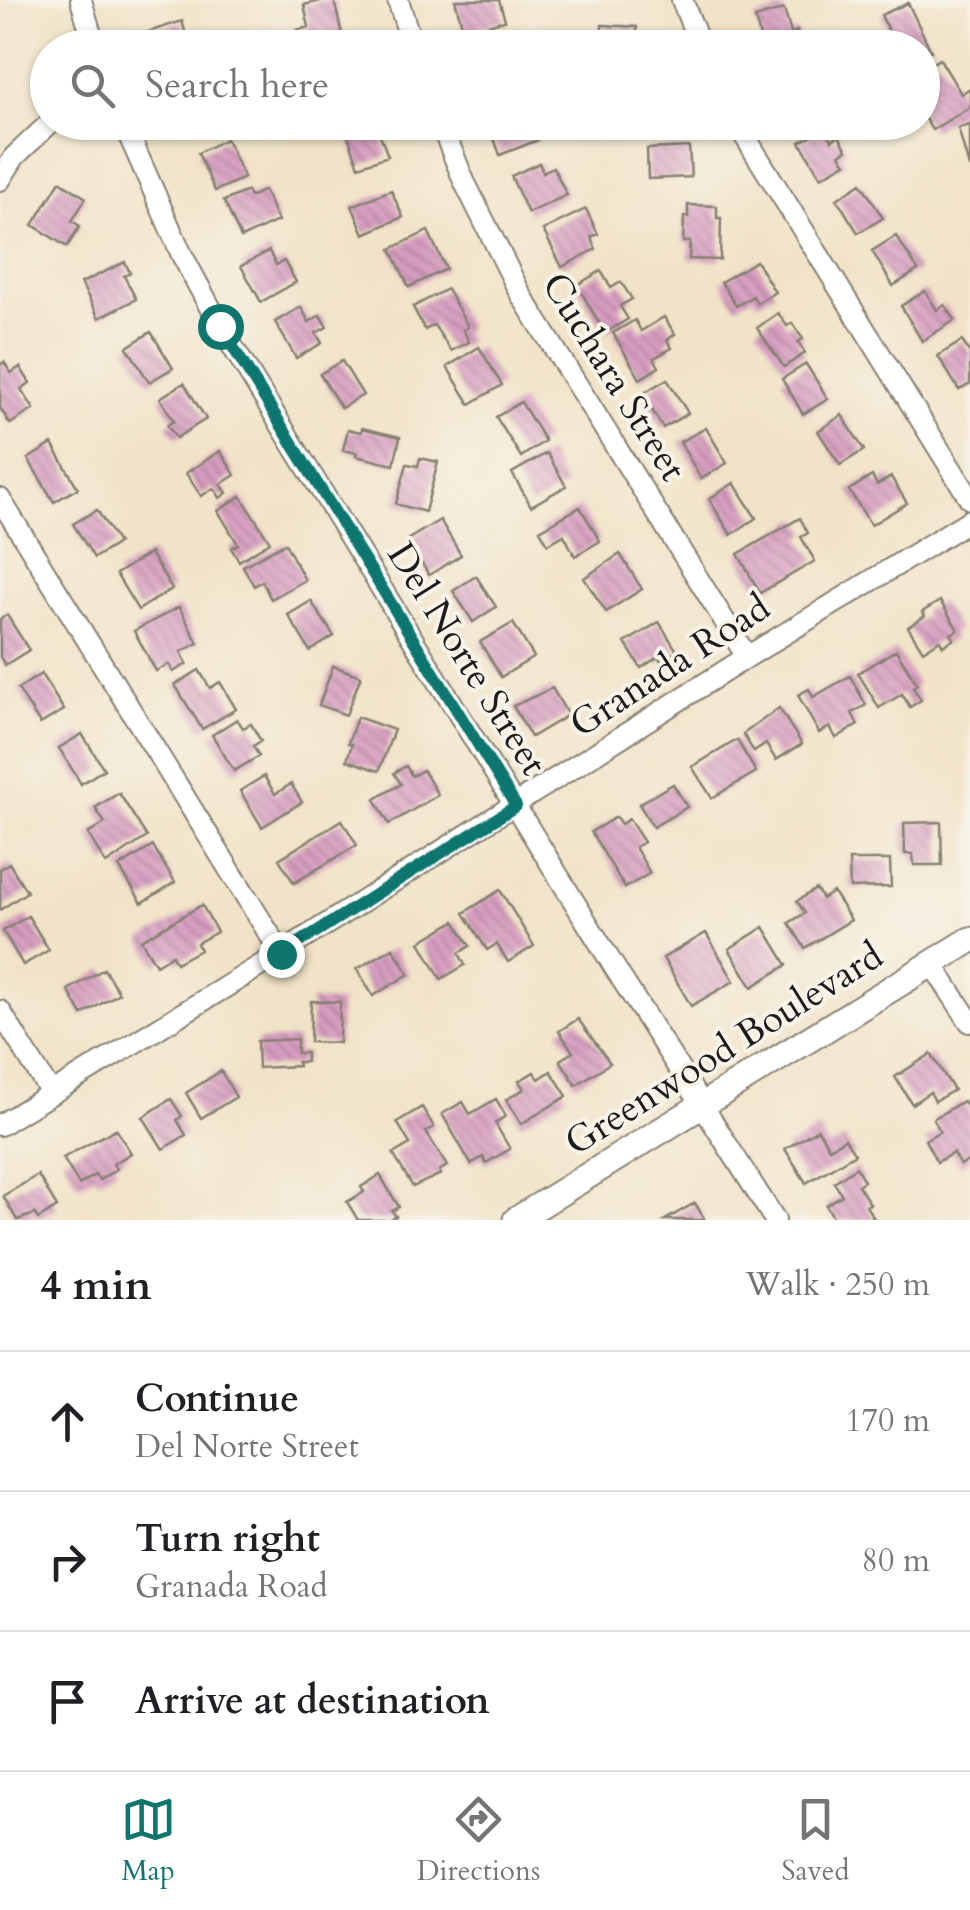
<!DOCTYPE html>
<meta charset="utf-8">
<style>
body{margin:0;font-family:Cardo,serif;background:#f2f2f2;color:#202124}
.stop{position:absolute;width:30px;height:30px;margin:-22px;border:8px solid #0f766e;border-radius:50%;background:#fff}
.stop.end{background:#0f766e;border-color:#fff;box-shadow:0 2px 10px #0008}
.list{margin:0;padding:0;list-style:none}
h2{display:flex;justify-content:space-between;align-items:center;height:130px;margin:0;padding:0 40px;font-size:42px}
h2 small{font-size:32px;font-weight:400;color:#757577}
.list li{display:grid;grid-template-columns:65px 1fr auto;gap:30px;align-items:center;box-sizing:border-box;height:140px;padding:0 40px;border-top:2px solid #e0e0e0}
.list b{display:block;font-size:38px;white-space:nowrap}
.list p{margin:0;font-size:32px;white-space:nowrap;color:#757577}
.list em{font-size:32px;font-style:normal;color:#757577}
.icon{flex:none;width:55px;height:55px;fill:none;stroke:currentColor;stroke-width:2;stroke-linecap:round;stroke-linejoin:round}
.map{position:relative;flex:none;width:970px;height:1220px;overflow:hidden}
.search{position:absolute;background:#fff;box-shadow:0 2px 8px #0004;left:30px;right:30px;top:30px;height:110px;display:flex;align-items:center;gap:25px;box-sizing:border-box;padding:0 35px;border-radius:55px;color:#757577;font-size:38px}
.sheet{height:550px;background:#fff}
nav{display:flex;justify-content:space-around;align-items:center;box-sizing:border-box;height:140px;border-top:2px solid #e0e0e0;background:#fff;font-size:28px;color:#757577}
nav a{display:grid;justify-items:center;gap:5px}
nav .on{color:#0f766e}
.map>svg:first-child{display:block}
.building{fill:url(#building-back-hatch)}
.lines{fill:none;stroke-linecap:round;stroke-linejoin:round}
.minor-casing{stroke:#868072;stroke-width:24}
.tertiary-casing{stroke:#868072;stroke-width:29}
.minor{stroke:#fff;stroke-width:20}
.tertiary{stroke:#fff;stroke-width:25}
.route{stroke:#0f766e;stroke-width:12}
.labels{text-anchor:middle;dominant-baseline:central;stroke-width:8;stroke-linejoin:round;paint-order:stroke}
.street-label{font-size:38px;fill:#1c1c1c;stroke:#f7f3e8}
</style>
<div class="map">
<svg width="970" height="1220" viewBox="0 0 970 1220">
<defs>
<pattern id="building-back-hatch" width="6" height="6" patternUnits="userSpaceOnUse" patternTransform="scale(2.5)"><rect width="6" height="6" fill="#d89ec1"/><path d="M-1 5l2 2M0 0l6 6M5-1l2 2" fill="none" stroke="#ae809c"/></pattern>
</defs>
<rect width="100%" height="100%" fill="#f7f3e8"/>
<filter id="ink" filterUnits="userSpaceOnUse"><feTurbulence type="fractalNoise" baseFrequency=".01" numOctaves="2"/><feDisplacementMap in="SourceGraphic" scale="20" xChannelSelector="R" yChannelSelector="G"/><feConvolveMatrix kernelMatrix="1 2 1 2 8 2 1 2 1" color-interpolation-filters="sRGB"/></filter>
<filter id="wash" filterUnits="userSpaceOnUse"><feTurbulence type="fractalNoise" baseFrequency=".0048" numOctaves="4" result="noise"/><feDisplacementMap in="SourceGraphic" scale="40" xChannelSelector="R" yChannelSelector="G"/><feGaussianBlur stdDeviation="2.25" result="paint"/><feColorMatrix in="noise" values="0 0 0 0 0 0 0 0 0 0 0 0 0 0 0 0 0 1.4 0 .05"/><feComposite in="paint" operator="in"/></filter>
<g filter="url(#wash)">
<rect width="100%" height="100%" fill="#f1e3c7"/>
<g id="blocks">
<path class="building" d="M325,0H334L343,38L301,48L297,30L309,27L304,5Z
M455,0H499L505,20L464,32Z
M908,3L931,51L922,55V48H887L883,39L891,36L881,15Z
M784,9L791,33L797,31L802,47L763,48L755,18Z
M182,21L190,48H146L142,34Z
M602,25L637,27L636,48H601Z
M940,59L961,94L970,88V107L932,130L922,114V95L925,94L922,69Z
M359,122H375L388,156L359,166L345,128Z
M488,122H532L538,140L500,155Z
M970,125V167H969L958,128Z
M825,128L832,140L839,136L847,150L840,154L846,163L821,177L800,142Z
M226,139L244,178L215,191L198,153Z
M689,147L691,177L648,179L647,149Z
M539,163L543,172L553,167L567,195L528,213L511,176Z
M60,181L86,198L72,221L80,226L67,247L33,225Z
M861,183L883,218L858,233L837,199Z
M264,190L278,221L241,238L224,201L247,191L250,197Z
M391,190L403,217L364,234L352,206Z
M688,205L717,206V218H721L720,260L689,259L690,242H683L684,217H688Z
M586,209L598,234L591,237L596,249L562,267L543,230Z
M428,231L446,269L409,287L391,249Z
M896,236L918,270L893,286L872,251Z
M269,251L276,265L284,261L296,282L261,302L241,266Z
M756,261L775,292L757,303L753,296L736,306L721,282Z
M125,262L130,273L124,276L136,299L99,318L81,283Z
M601,271L611,288L621,282L632,299L620,306L628,319L605,333L577,285Z
M447,289L468,327L463,330L469,342L451,351L434,325L425,330L413,307Z
M925,291L937,310L945,305L955,320L922,341L901,306Z
M301,307L309,322L320,315L327,327L316,333L322,343L296,358L275,322Z
M778,313L787,326L792,323L803,339L798,342L805,353L784,367L757,328Z
M664,317L675,334L667,340L672,348L654,358L659,367L640,379L613,333L635,320L641,331Z
M151,332L173,368L149,382L127,347Z
M962,341L970,353V384L959,390L938,356Z
M479,347L502,385L470,404L447,367Z
M342,361L363,395L341,408L320,374Z
M4,362L11,373L20,367L30,383L21,389L34,409L10,424L0,408V365Z
M806,364L828,399L803,414L782,379Z
M667,379L688,413L663,428L642,394Z
M184,383L206,419L176,438L167,425L174,421L160,398Z
M521,402L545,441L521,457L496,417Z
M842,415L864,450L840,465L818,431Z
M362,428L400,437L394,465L356,456L357,453L343,450L348,429L361,432Z
M706,428L727,463L701,479L680,442Z
M52,444L78,488L54,502L28,459Z
M220,451L235,475L221,484L227,493L220,498L214,488L201,496L186,473Z
M547,453L566,486L531,506L512,473Z
M420,458L438,462L425,512L396,504L407,464L418,466Z
M872,476L877,485L891,477L907,503L871,525L849,490Z
M734,483L756,518L731,535L709,499Z
M241,496L270,542L239,561L231,548L238,544L218,511Z
M580,507L600,541L575,556L564,535L548,544L540,530Z
M97,510L118,543L94,558L73,524Z
M800,518L808,533L801,537L815,561L760,593L738,554Z
M440,520L461,555L429,575L407,540Z
M285,543L305,580L271,599L262,581L254,586L243,566Z
M150,553L172,589L138,610L116,574Z
M620,554L642,589L606,612L584,578Z
M476,576L496,607L473,622L453,591Z
M311,601L334,636L310,651L288,615Z
M940,601L958,630L951,634L954,639L943,646L940,640L923,651L908,627L925,616L922,612Z
M179,607L198,643L181,652L187,664L173,672L169,664L156,671L134,631Z
M7,615L29,650L5,665L0,657V619Z
M659,622L677,651L661,661L658,657L641,668L625,643Z
M513,623L534,657L501,677L480,642Z
M896,650L917,684L913,687L921,700L910,707L902,694L879,708L858,673Z
M333,666L361,676L346,715L319,705Z
M199,670L210,688L220,682L236,709L202,729L175,685Z
M41,674L64,710L40,724L18,689Z
M850,676L866,705L852,713L858,725L836,738L830,727L819,733L798,695L809,689L813,697Z
M552,688L568,715L531,737L513,706Z
M779,708L802,744L776,760L766,744L754,752L743,734Z
M357,717L394,730L379,771L347,760L352,744L348,743Z
M237,719L243,728L251,724L261,741L253,746L259,756L234,771L212,735Z
M82,734L104,769L81,784L59,748Z
M737,740L756,772L712,798L692,767Z
M406,766L412,776L423,770L438,795L389,824L375,799L401,784L394,773Z
M264,776L275,794L291,784L302,802L262,827L240,791Z
M673,784L687,807L653,827L639,804Z
M119,793L147,837L106,864L88,834L105,823L95,808Z
M616,817L621,824L629,819L644,842L635,847L650,873L625,888L591,832Z
M342,820L357,845L294,883L279,859Z
M941,822L942,865H914L913,854H905L904,823Z
M153,846L175,882L142,903L119,867Z
M849,860H890L891,887L850,888Z
M9,863L27,892L0,910V869Z
M816,889L822,899L833,892L851,920L805,948L789,923L805,913L797,901Z
M500,890L534,946L508,962L497,944L487,950L464,913Z
M202,905L217,932L197,943L200,950L176,963L172,955L156,965L141,940Z
M28,916L49,950L23,965L3,931Z
M455,921L470,946L459,953L465,965L441,979L420,942Z
M764,927L787,965L752,987L729,949Z
M706,933L734,981L691,1006L663,958Z
M393,948L409,974L373,996L357,969Z
M104,969L119,993L82,1015L68,990Z
M311,1001L340,1002L339,1043L310,1042Z
M578,1019L610,1063L576,1085L560,1060L573,1052L559,1031Z
M297,1039V1053H306V1062H297L298,1066L258,1068L257,1041Z
M931,1054L954,1090L935,1101L930,1092L912,1104L895,1077Z
M221,1071L236,1097L201,1118L186,1093Z
M551,1071L567,1096L521,1124L506,1100L524,1089L519,1081L534,1072L539,1079Z
M171,1099L182,1116L177,1120L186,1135L163,1149L143,1117Z
M496,1099L506,1116L495,1123L510,1149L486,1163L483,1157L471,1164L442,1114L463,1102L470,1114Z
M963,1101L970,1112V1160L960,1165L953,1153L937,1162L925,1140L940,1131L933,1119Z
M422,1107L434,1127L426,1132L447,1166L439,1171L441,1174L413,1187L393,1154L410,1144L397,1122Z
M116,1129L131,1153L113,1164L117,1169L99,1180L95,1175L79,1185L63,1158Z
M818,1129L829,1148L845,1139L855,1154L806,1183L785,1149Z
M856,1167L864,1181L858,1185L870,1204L866,1206L875,1220H835L826,1205L842,1195L834,1182Z
M38,1175L57,1207L38,1219L35,1214L17,1220L3,1196Z
M380,1175L399,1207L392,1211L396,1216L389,1220H358L347,1202L364,1192L361,1187Z
M695,1203L705,1220H665Z"/>
</g>
</g>
<g filter="url(#ink)">
<use href="#blocks" fill-opacity="0" stroke="#868072" stroke-width="2.5"/>
<g class="lines">
<g class="minor-casing">
<path id="minor" d="M81,0L95,48
M398,0L413,48
M682,0L701,48
M123,122L182,255L220,326L618,973L775,1220
M440,122L464,181L521,295L747,657
M736,122L970,499
M0,180L15,156L51,122
M0,499L281,953
M932,964L970,1022
M0,1011L51,1093
M0,1125L281,953L747,657L970,520"/>
</g>
<g class="tertiary-casing">
<path id="tertiary" d="M516,1220L970,940"/>
</g>
<use href="#minor" class="minor"/>
<use href="#tertiary" class="tertiary"/>
</g>
</g>
<g class="lines" filter="url(#ink)">
<path class="route" d="M220,326L516,806L281,954"/>
</g>
<g class="labels">
<g class="street-label">
<text transform="translate(614 377) rotate(58)">Cuchara Street</text>
<text transform="translate(467 659) rotate(58)">Del Norte Street</text>
<text transform="translate(670 666) rotate(-33)">Granada Road</text>
<text transform="translate(724 1049) rotate(-32)">Greenwood Boulevard</text>
</g>
</g>
</svg>
<div class="stop" style="left:220px;top:326px"></div>
<div class="stop end" style="left:281px;top:954px"></div>
<div class="search"><svg class="icon" aria-label="search" viewBox="0 0 24 24"><circle cx="10" cy="10" r="6"/><path d="M15 15l6 6"/></svg>Search here</div>
</div>
<section class="sheet">
<h2>4 min<small>Walk · 250 m</small></h2>
<ul class="list">
<li><svg class="icon" aria-label="ahead" viewBox="0 0 24 24"><path d="M12 20V5M6 11l6-6 6 6"/></svg><div><b>Continue</b><p>Del Norte Street</p></div><em>170 m</em></li>
<li><svg class="icon" aria-label="right" viewBox="0 0 24 24"><path d="M7 20v-9h11M14 6l5 5-5 5"/></svg><div><b>Turn right</b><p>Granada Road</p></div><em>80 m</em></li>
<li><svg class="icon" aria-label="arrive" viewBox="0 0 24 24"><path d="M6 21V4h12l-3 4 3 4H6"/></svg><div><b>Arrive at destination</b></div></li>
</ul>
</section>
<nav>
<a class="on"><svg class="icon" aria-label="map" viewBox="0 0 24 24"><path d="M3 6l6-2 6 2 6-2v14l-6 2-6-2-6 2zM9 4v14M15 6v14"/></svg>Map</a>
<a><svg class="icon" aria-label="directions" viewBox="0 0 24 24"><path d="M12 3l9 9-9 9-9-9zM9 14v-3h6M13 9l2 2-2 2"/></svg>Directions</a>
<a><svg class="icon" aria-label="saved" viewBox="0 0 24 24"><path d="M7 4h10v16l-5-4-5 4z"/></svg>Saved</a>
</nav>
